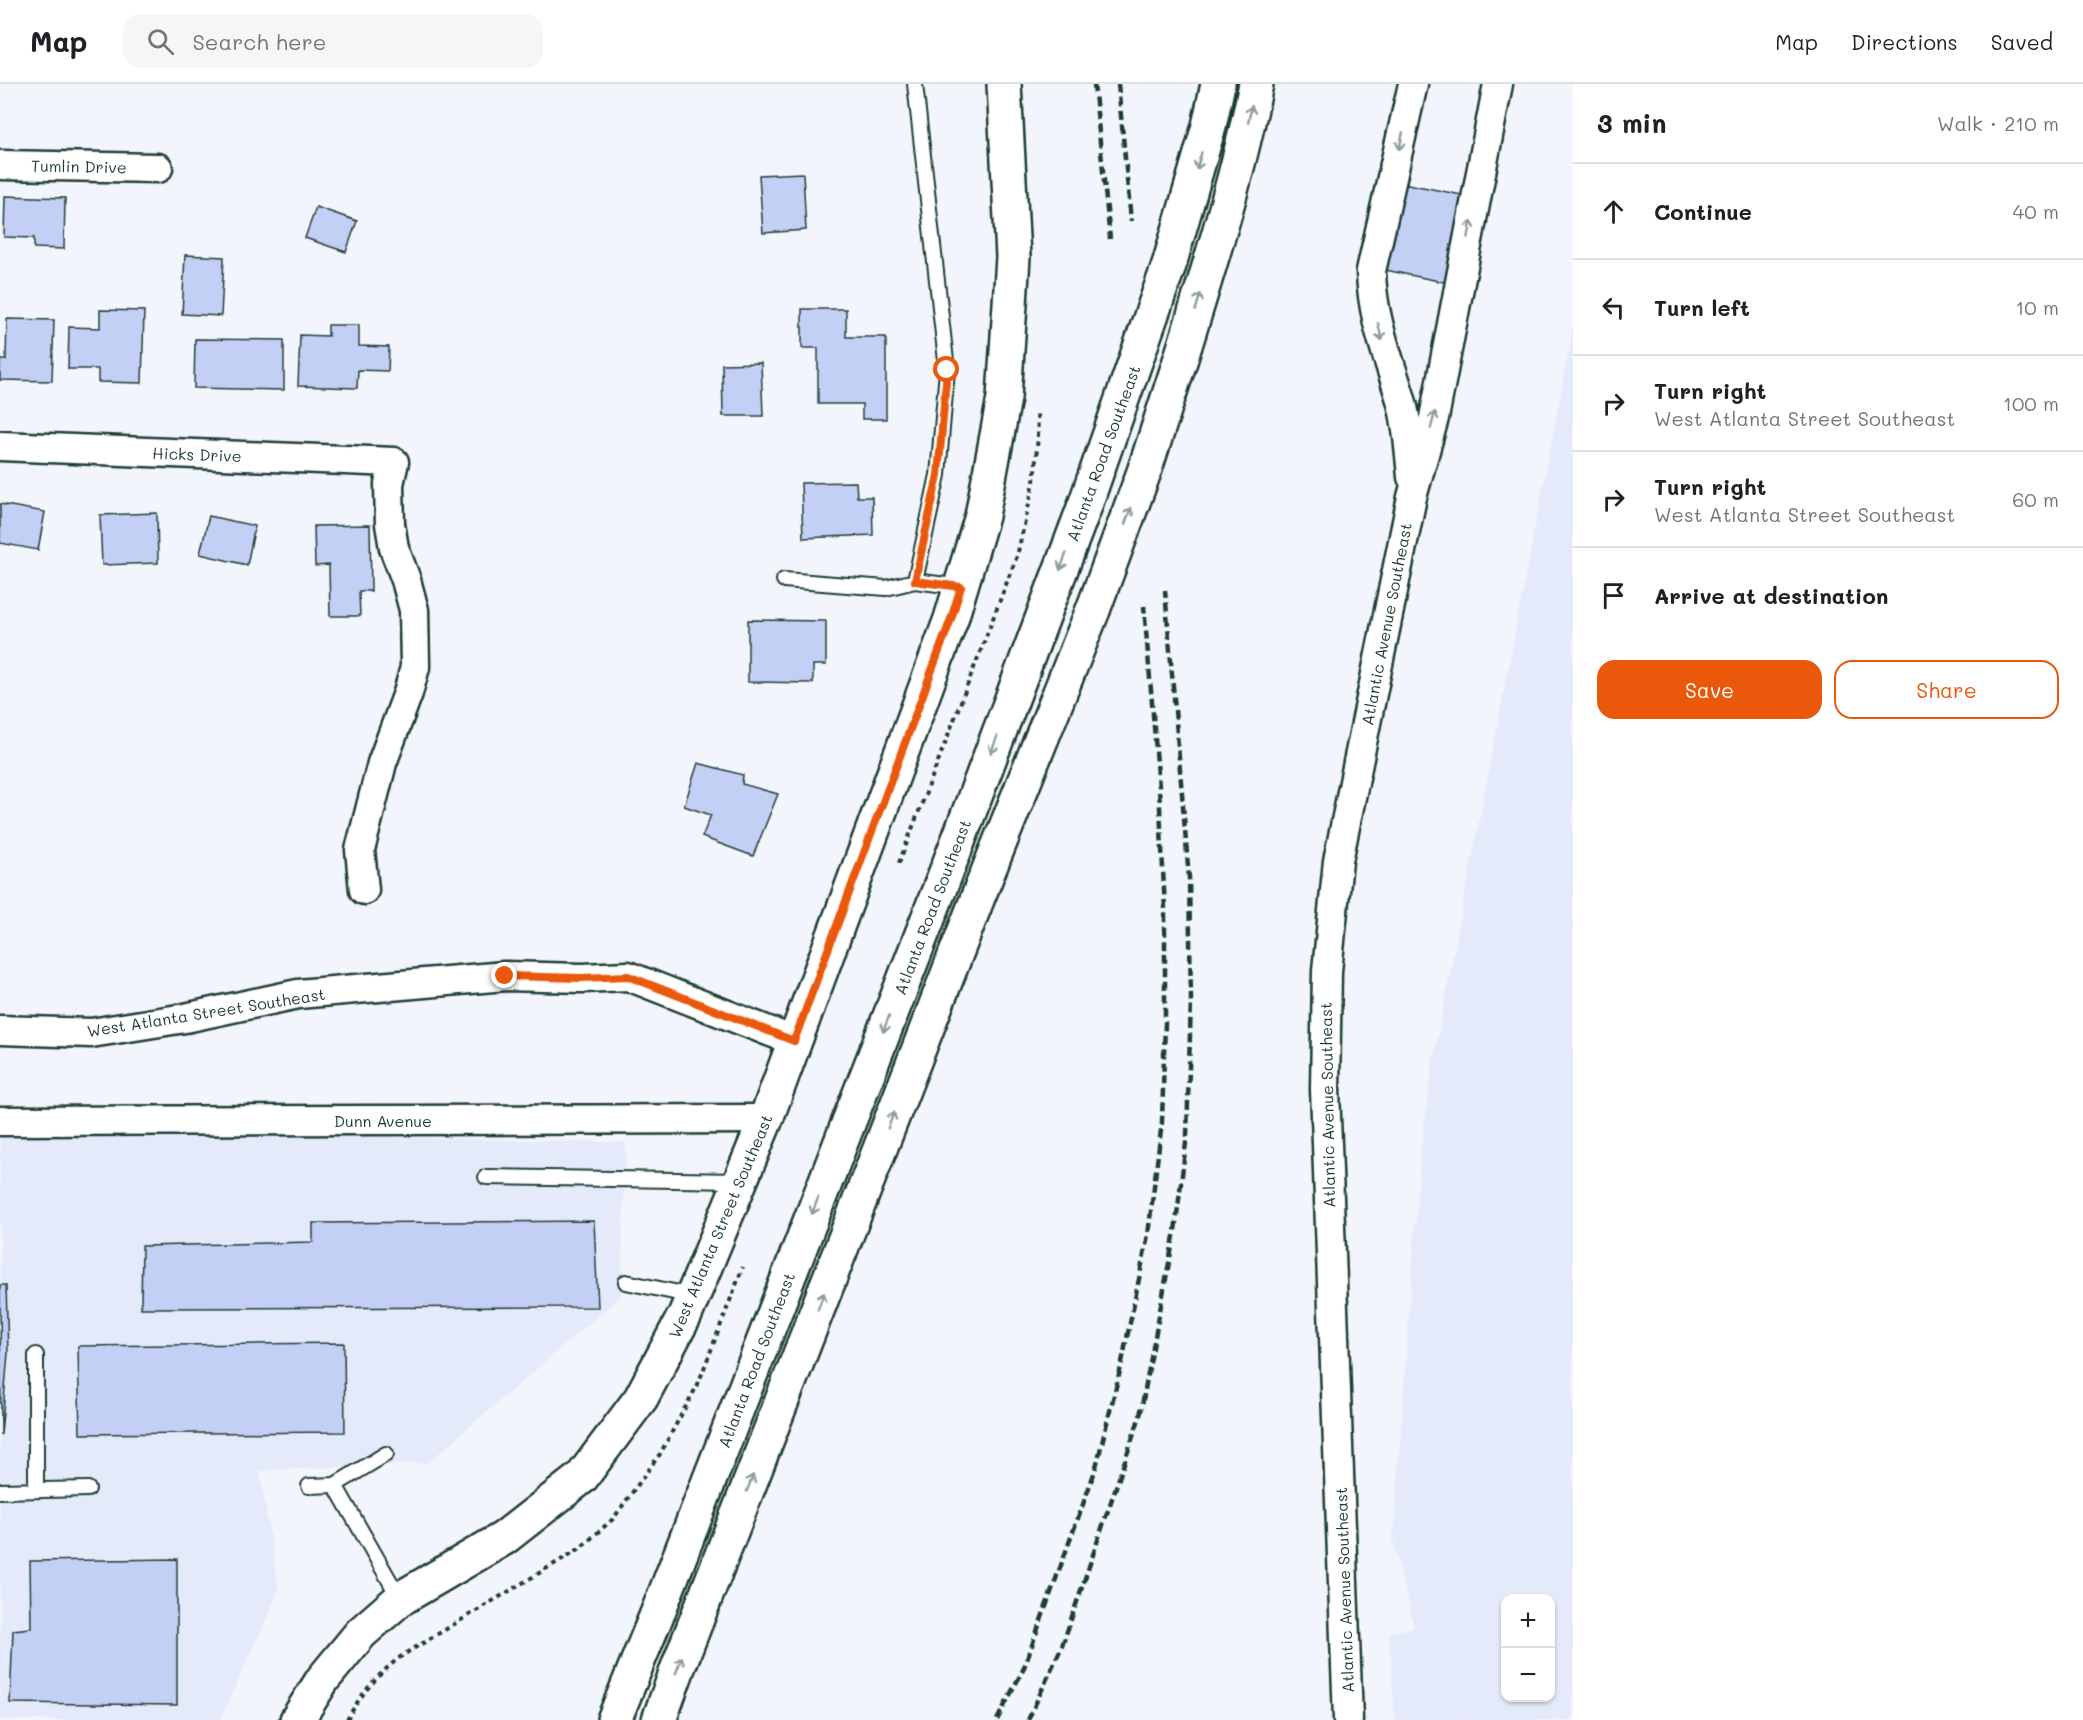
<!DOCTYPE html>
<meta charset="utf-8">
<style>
body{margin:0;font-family:Mali,sans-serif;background:#f6f6f6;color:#202124}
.controls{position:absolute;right:18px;bottom:18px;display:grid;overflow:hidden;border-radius:12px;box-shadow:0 2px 4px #0004}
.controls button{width:54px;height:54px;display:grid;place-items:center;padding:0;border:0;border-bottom:2px solid #e0e0e0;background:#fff;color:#202124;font:30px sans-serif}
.stop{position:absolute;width:18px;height:18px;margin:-14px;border:4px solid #ea580c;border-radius:50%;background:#fff}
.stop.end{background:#ea580c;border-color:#fff;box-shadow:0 2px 6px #0008}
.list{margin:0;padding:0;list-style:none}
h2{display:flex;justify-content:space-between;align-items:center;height:78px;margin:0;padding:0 24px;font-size:26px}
h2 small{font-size:20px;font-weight:400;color:#757577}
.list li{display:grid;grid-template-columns:39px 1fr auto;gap:18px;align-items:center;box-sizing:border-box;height:96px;padding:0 24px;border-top:2px solid #e0e0e0}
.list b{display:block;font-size:22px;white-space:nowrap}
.list p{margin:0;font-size:20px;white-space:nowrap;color:#757577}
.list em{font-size:20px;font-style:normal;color:#757577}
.actions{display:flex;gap:12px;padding:18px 24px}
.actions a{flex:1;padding:14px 0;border:2px solid #ea580c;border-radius:18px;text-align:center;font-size:21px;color:#ea580c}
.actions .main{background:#ea580c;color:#fff}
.icon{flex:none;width:33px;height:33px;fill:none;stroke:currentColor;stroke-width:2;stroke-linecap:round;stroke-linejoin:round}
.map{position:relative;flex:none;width:1573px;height:1636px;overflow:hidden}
header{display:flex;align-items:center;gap:36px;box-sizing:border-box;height:84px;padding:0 30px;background:#fff;border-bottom:2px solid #e0e0e0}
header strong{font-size:28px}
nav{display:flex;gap:33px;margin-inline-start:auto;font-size:21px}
.search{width:420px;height:54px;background:#f6f6f6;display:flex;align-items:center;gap:15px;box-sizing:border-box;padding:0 21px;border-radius:18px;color:#757577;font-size:22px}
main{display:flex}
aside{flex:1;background:#fff}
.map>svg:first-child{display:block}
.built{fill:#e5eafb;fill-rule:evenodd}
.building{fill:#c4cff6;stroke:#1f3d34;stroke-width:1.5}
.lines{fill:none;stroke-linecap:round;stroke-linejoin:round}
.service-casing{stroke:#1f3d34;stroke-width:18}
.minor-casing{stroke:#1f3d34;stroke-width:33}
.tertiary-casing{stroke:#1f3d34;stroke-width:38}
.secondary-casing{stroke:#1f3d34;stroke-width:38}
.path{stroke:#1f3d34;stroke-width:4;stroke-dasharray:4.5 4.5;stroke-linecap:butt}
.service{stroke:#fff;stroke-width:14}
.minor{stroke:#fff;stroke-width:28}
.tertiary{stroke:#fff;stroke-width:33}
.secondary{stroke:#fff;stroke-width:33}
.rail{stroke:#1f3d34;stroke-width:4.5;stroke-dasharray:9 4.5;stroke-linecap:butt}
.secondary-bridge-casing{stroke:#1f3d34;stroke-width:38;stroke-linecap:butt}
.secondary-bridge{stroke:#fff;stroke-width:33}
.oneway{stroke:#8f9e9a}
.route{stroke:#ea580c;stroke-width:8}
.labels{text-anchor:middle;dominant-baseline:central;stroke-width:4.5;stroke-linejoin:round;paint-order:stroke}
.street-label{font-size:16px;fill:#1f3d34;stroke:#fff}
</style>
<header>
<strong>Map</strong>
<div class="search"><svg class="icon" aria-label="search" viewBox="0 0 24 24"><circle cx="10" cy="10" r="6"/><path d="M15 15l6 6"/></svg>Search here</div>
<nav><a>Map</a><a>Directions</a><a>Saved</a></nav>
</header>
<main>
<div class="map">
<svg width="1573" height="1636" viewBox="0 0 1573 1636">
<rect width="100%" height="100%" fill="#f3f5fd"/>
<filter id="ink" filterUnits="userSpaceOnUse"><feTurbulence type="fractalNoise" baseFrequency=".0167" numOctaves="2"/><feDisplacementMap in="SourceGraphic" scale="12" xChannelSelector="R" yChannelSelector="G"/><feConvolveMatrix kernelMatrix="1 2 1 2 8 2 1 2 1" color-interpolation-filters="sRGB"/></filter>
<g filter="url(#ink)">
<path class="built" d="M1573,243V1636H1395L1389,1549L1414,1543L1393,1456L1420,1072L1433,978ZM1550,1514V1614H1506V1514Z
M133,1048L626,1058L621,1212L428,1379L260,1387L279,1507L220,1636H0V1051Z"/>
<path class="building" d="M803,89L806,146L763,149L759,91Z
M1403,99L1467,112L1449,199L1385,186Z
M5,112L65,114L64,165L34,164V154L4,153Z
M316,123L357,137L346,168L305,154Z
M185,171L224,173L221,232L182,230Z
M802,225H846V253H886V335H862V320H818V264H802Z
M100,226L144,227L142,299L98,298V285H68L69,243L100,244Z
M7,235L54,236L52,297L0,296V276H6Z
M328,241H359V262L389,263L388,287L358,286L357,304L298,302L300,251L328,252Z
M195,255L284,256V306L194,304Z
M761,279L763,332H723L722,280Z
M856,398L857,413H872L873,451L803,454L801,399Z
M0,420L45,428L38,466L0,459Z
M157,429L158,479L102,481L100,431Z
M209,432L255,442L247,481L200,470Z
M370,441L371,507H359L360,532H330L329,481L315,482L314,442Z
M748,536L826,537V581H813V599L748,598Z
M698,679L743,691L742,700L778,710L753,772L702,753L711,731L684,722Z
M594,1137L598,1223L141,1224L142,1162L313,1158V1139Z
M0,1201H6L8,1269L1,1351Z
M344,1259L345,1348L80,1350L78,1262Z
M177,1475V1621L10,1619L13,1546L31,1544L30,1477Z"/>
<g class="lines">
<g class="service-casing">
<path id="service" d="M784,496L886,504L915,497L938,391L947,286L915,0
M915,497L961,503
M486,1093L740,1097
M626,1198L693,1212
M36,1271V1406
M335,1401L386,1370
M309,1402L335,1401L400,1515
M0,1407L88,1405"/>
</g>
<g class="minor-casing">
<path id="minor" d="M0,81L158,84
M0,362L394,378L389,400L390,440L394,464L406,496L414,526L415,583L408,609L382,679L360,766L364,806
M1412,393C1410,369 1408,343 1402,319C1389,274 1372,235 1371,187L1413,0
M0,946L91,949L185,934L298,910L505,892L582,894L628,892L794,957
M0,1037L766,1035
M1348,1636L1325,1005L1327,887L1338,777L1412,413L1434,334L1498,0"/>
</g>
<g class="tertiary-casing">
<path id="tertiary" d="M297,1636L323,1595L361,1549L400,1515L504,1454L582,1393L641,1314L685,1231L766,1035L951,535L982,432L1004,314L1013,173L1004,0"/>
</g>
<g class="secondary-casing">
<path id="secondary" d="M1169,181L1209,42L1218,0
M1181,274C1209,183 1238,93 1256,0
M614,1636L660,1523L959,755L1084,424
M659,1636L679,1581L978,813L1093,526"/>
</g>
<path class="path" d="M899,779L1017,472L1034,398L1038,351L1037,327
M347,1636C361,1609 379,1589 403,1571L579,1465L613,1435L660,1370L698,1300L743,1183"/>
<use href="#service" class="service"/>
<use href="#minor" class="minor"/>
<use href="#tertiary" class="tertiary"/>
<use href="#secondary" class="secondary"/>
<path class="rail" d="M1094,0L1110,155
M1118,0L1131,137
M997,1636L1023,1586L1095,1387L1121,1283L1148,1151L1162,1038L1165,938V826L1159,703L1144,522
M1028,1636L1062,1562L1140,1332L1175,1147L1187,1051L1191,916L1189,794L1165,506"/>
<g class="secondary-bridge-casing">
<path id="secondary-bridge" d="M1084,424L1169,181
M1093,526L1144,388L1181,274"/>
</g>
<use href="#secondary-bridge" class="secondary-bridge"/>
</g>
<defs><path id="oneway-shaft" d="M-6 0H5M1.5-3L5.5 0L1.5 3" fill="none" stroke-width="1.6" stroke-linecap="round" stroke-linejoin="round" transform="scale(1.5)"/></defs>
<g class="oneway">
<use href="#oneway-shaft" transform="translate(1250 30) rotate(-78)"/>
<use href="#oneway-shaft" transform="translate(1401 57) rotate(102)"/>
<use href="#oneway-shaft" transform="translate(1199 77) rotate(106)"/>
<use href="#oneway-shaft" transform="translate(1470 145) rotate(-79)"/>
<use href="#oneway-shaft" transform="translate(1198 218) rotate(-73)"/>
<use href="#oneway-shaft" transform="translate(1380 248) rotate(77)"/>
<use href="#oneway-shaft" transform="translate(1433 336) rotate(-76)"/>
<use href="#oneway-shaft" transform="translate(1128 432) rotate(-70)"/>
<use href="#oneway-shaft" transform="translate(1063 478) rotate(111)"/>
<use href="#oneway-shaft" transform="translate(994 661) rotate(111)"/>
<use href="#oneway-shaft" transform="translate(886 940) rotate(111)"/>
<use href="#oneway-shaft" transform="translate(891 1036) rotate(-69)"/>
<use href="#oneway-shaft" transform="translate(815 1122) rotate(111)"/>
<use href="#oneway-shaft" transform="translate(821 1217) rotate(-69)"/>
<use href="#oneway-shaft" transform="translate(750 1399) rotate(-69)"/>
<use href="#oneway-shaft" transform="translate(679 1581) rotate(-69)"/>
</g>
</g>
<g class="lines" filter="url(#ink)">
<path class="route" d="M505,892L582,894L628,892L794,957L951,535L961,503L915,497L938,391L947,286"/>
</g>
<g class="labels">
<g class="street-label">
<text transform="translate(79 82) rotate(1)">Tumlin Drive</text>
<text transform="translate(1103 369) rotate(-70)">Atlanta Road Southeast</text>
<text transform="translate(197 370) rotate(2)">Hicks Drive</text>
<text transform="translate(1386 540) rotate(-79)">Atlantic Avenue Southeast</text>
<text transform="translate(932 823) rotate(-69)">Atlanta Road Southeast</text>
<text transform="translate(206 928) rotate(-9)">West Atlanta Street Southeast</text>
<text transform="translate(1327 1021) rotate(-91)">Atlantic Avenue Southeast</text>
<text x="383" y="1036">Dunn Avenue</text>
<text transform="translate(720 1142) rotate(-67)">West Atlanta Street Southeast</text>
<text transform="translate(756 1276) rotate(-69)">Atlanta Road Southeast</text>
<text transform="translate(1344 1506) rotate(-92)">Atlantic Avenue Southeast</text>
</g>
</g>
</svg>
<div class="controls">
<button>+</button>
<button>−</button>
</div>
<div class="stop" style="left:947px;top:286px"></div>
<div class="stop end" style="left:505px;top:892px"></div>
</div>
<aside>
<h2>3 min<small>Walk · 210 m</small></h2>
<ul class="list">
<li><svg class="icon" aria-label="ahead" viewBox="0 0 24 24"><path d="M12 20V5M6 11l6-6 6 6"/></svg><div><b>Continue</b></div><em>40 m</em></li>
<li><svg class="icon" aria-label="left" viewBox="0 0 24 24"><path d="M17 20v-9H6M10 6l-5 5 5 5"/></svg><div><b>Turn left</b></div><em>10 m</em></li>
<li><svg class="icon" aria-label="right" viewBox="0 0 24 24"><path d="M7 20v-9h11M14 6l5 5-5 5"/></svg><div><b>Turn right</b><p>West Atlanta Street Southeast</p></div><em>100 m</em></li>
<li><svg class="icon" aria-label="right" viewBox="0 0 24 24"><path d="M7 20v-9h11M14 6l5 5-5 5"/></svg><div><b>Turn right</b><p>West Atlanta Street Southeast</p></div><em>60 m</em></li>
<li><svg class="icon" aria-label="arrive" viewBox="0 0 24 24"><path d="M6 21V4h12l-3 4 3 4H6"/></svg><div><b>Arrive at destination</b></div></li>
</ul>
<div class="actions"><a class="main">Save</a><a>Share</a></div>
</aside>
</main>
